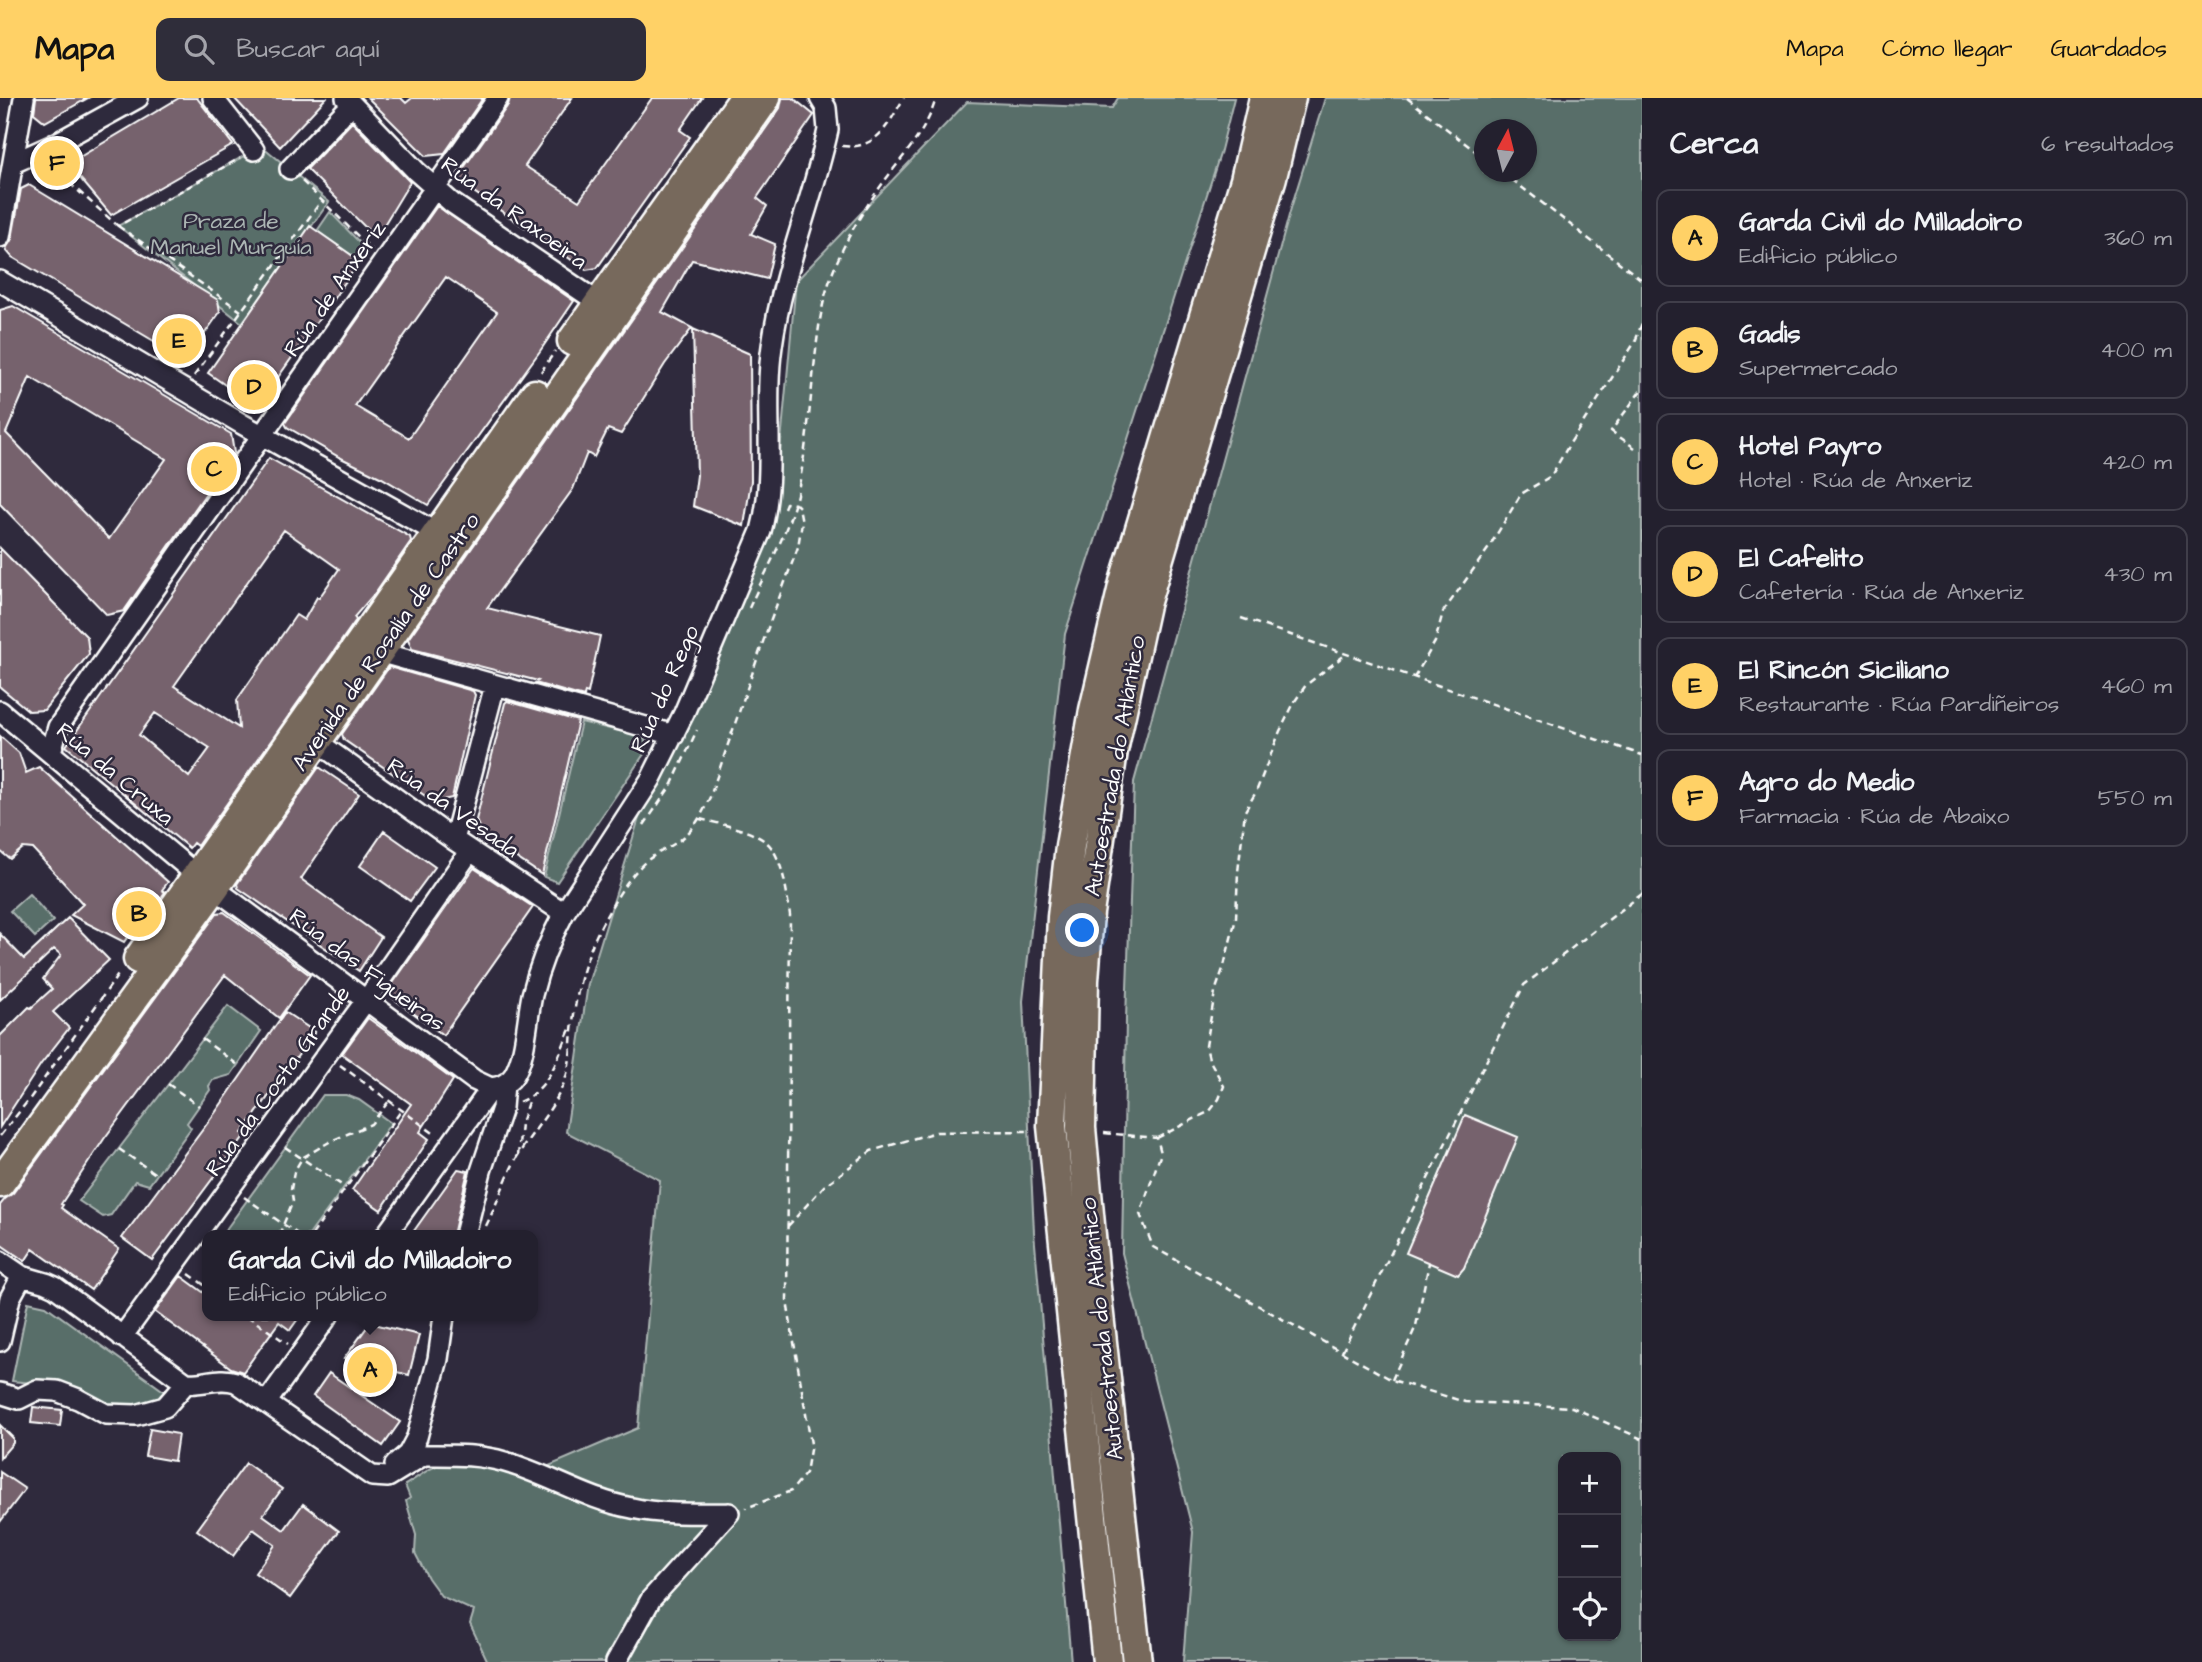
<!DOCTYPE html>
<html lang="es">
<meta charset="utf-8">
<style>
body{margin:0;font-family:"Architects Daughter",sans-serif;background:#2f2d3a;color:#f1f3f6}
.controls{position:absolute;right:21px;bottom:21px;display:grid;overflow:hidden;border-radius:14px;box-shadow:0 2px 5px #0004}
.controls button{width:63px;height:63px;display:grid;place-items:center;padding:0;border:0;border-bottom:2px solid #403e4a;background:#23202e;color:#f1f3f6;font:35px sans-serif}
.compass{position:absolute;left:1474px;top:21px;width:63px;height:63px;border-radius:50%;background:#23202e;box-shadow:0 2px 5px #0004;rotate:7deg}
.you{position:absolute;left:1083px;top:833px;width:24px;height:24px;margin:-18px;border:5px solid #fff;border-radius:50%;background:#1a73e8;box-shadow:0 0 0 10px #1a73e833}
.badge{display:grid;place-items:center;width:46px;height:46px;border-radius:50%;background:#ffd166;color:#111;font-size:23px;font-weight:700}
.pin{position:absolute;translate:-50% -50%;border:4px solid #fff;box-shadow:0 2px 7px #0006}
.popup{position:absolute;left:202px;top:1132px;width:336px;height:91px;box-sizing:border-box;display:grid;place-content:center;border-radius:14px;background:#23202e;filter:drop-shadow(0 2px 5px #0005);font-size:23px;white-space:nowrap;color:#a3a3aa}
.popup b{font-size:26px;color:#f1f3f6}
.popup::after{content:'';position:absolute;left:50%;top:100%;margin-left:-14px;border:14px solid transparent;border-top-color:#23202e}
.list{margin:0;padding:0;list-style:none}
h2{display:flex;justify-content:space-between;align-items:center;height:91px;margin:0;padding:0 28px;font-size:30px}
h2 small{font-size:23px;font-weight:400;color:#a3a3aa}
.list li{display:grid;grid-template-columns:46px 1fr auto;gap:21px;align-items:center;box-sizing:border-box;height:98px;margin:0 14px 14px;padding:0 14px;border:2px solid #403e4a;border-radius:14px}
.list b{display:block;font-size:26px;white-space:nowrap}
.list p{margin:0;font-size:23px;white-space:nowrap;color:#a3a3aa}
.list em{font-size:23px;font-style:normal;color:#a3a3aa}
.icon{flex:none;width:38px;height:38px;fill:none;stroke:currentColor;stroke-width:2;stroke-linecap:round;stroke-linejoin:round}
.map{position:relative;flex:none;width:1642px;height:1564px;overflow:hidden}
header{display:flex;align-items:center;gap:42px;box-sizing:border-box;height:98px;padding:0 35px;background:#ffd166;color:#111}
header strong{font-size:33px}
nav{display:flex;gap:38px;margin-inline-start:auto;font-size:24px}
.search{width:490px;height:63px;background:#2f2d3a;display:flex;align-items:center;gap:18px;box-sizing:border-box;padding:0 24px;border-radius:14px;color:#a3a3aa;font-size:26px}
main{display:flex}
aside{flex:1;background:#23202e}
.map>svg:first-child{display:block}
.green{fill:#586e69;stroke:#acb6b4;stroke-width:2;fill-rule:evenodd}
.building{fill:#76626d;stroke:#fff;stroke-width:2;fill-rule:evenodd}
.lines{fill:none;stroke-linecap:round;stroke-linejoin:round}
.minor-casing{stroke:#fff;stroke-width:24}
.highway-casing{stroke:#fff;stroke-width:33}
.path{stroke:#fff;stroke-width:2.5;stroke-dasharray:7 5;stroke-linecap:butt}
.minor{stroke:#2f2a3d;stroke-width:19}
.highway{stroke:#77695c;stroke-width:28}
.labels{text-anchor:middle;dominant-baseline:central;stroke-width:5;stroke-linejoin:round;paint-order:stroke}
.street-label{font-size:23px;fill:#fff;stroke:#2f2a3d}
.park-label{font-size:23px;fill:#acb6b4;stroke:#2f2a3d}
</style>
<header>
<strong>Mapa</strong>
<div class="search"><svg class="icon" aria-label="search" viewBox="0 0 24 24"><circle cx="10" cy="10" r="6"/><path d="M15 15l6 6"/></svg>Buscar aquí</div>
<nav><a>Mapa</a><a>Cómo llegar</a><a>Guardados</a></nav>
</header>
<main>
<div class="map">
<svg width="1642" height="1564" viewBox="0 0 1642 1564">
<rect width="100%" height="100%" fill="#2f2a3d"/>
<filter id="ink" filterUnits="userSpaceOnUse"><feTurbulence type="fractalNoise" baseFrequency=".0143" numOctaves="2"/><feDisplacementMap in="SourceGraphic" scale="14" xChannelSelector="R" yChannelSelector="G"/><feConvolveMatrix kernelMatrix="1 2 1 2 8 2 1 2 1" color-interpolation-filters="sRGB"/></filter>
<g filter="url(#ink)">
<path class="green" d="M1118,0H1234L1220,56L1065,536L1023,903L1034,1134L1071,1564H488L470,1526L474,1513L441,1498L428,1480L415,1455L416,1437L406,1403L410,1400L405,1387C416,1381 428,1370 439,1367C464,1360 498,1372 521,1380L638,1330L660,1082L566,1034L588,886L651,681L774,419L796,183L967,4L1112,10Z
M1325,0H1642V1564H1183L1193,1434L1122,1155L1126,921L1134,684L1291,110ZM1484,32H1526V74H1484ZM1563,1359H1616V1538H1563Z
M262,48L329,104L242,225L118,128Z
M330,114L368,153L360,163L317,133Z
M581,624L644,639L646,647L644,656L557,784L544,779Z
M29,796L53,823L35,839L10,813Z
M228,908L261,933L231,977L213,982L209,988L210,992L187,1025L191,1030L149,1087L135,1083L111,1117L103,1119L79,1103Z
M323,997H346L359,1002L391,1025L309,1137H222Z
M28,1204L46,1208L165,1294C135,1331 92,1296 57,1288C43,1285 27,1285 12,1283Z"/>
<path class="building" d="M36,0H88L45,24L34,15Z
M179,0H197L233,47L111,117L68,66Z
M234,0H326L280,49Z
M368,0H401L406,5L412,0H483L444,56L426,58Z
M510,0H572L525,68L579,103L652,0H702L680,32L690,39L597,170L586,172L461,85L458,78L508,7Z
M782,0H793L814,17L757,100L767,108L751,136L775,146L767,181L692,162L662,214L692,230L665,266L621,336L608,331L594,359L587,355L573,391L487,510L600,538L588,595L585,594L584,599L535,585L538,583L412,551L408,541L780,10Z
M352,24L410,84L376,140L307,71Z
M29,87L218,202L220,214L186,262L12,159L6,152L7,149L12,141L21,91Z
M437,108L574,203L540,253L428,407L382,380L339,359L287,329L285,325ZM446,179L497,214L409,340L355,308Z
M310,128L360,163L257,309L208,275Z
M13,208L231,336L234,355L124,513L107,517L0,406V212ZM30,279L166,361L109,441L6,335Z
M693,231L750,256L751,383L744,428L693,408L697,377Z
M269,360L410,439L411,443L375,495L354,519L356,522L197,748L193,745L189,750L66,648ZM284,432L339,471L319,500L317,499L304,522L296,517L237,602L239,630L174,588ZM155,615L210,650L189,679L139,637Z
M0,450L87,539L89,556L44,612L29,613L0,589Z
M389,569L473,593L475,597L452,700L434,704L344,642L342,636Z
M507,603L578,623L542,777L482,737L476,722L505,605Z
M0,638L19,655L26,675L39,669L168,784L162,792L165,794L133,839L127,840L124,844L71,817L83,806L33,751L23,750L10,761L0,753Z
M319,669L359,696L301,781L381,839L359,873L238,790L237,786Z
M384,733L435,769L410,803L360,768Z
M474,770L533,809L443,937L386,895Z
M224,814L310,877L279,920L225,877L104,1041L61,1106L63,1107L61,1110L119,1151L91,1192L33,1151L25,1163L0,1146V1107L5,1101L13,1095L217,815Z
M68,820L109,862L53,914L69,930L41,966L0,1029V938L29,909L31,910L52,891L43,881L61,857L54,851L0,902V836L24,861Z
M285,914L315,934L242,1035L245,1037L152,1162L122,1140L215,1015Z
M368,920L453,982L420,1034L429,1041L381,1112L352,1092L411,1006L342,956Z
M1465,1017L1518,1039L1464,1170L1458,1177L1406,1155Z
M458,1071L468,1073L453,1137H411Z
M181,1178L207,1197V1218H300L290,1232L279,1224L243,1274L231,1270L155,1214Z
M370,1225L419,1237L409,1277L344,1261Z
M329,1275L400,1324L383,1348L313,1298Z
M33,1309L62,1312L60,1328L31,1325Z
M0,1327L13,1340V1345L0,1360Z
M150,1331L178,1336L174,1363L145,1358Z
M246,1365L282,1391L263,1417L284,1432L303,1406L339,1433L290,1500L255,1475L275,1447L253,1431L233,1458L197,1432Z
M0,1374L25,1391L0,1424Z"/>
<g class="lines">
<g class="minor-casing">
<path id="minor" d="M213,0L254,52
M346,0L417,74L452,105L599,205
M13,65L51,48L138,0
M290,71L352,6
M0,139L24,0
M0,183L242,326L437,435
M379,554L674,637
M0,613L198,778L474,982L491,990
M316,643L454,742L564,815
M51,654L58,629L498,0
M454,742L495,587
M386,1137L491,990C500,989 509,985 514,977C526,957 527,920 532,897C539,868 550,841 564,815L651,681L684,615L761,433C777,374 763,309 772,248C782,174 812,105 828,32L826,10L820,0
M465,1137L481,1073L502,1010L504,986
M0,1163L22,1178L46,1185L55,1189L186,1285C203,1287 219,1278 236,1284L372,1378L388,1379L424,1357
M122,1239L372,894L470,753
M0,1243L10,1200L22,1178
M0,1295L19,1301L37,1292L57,1293L78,1301L106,1316L136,1317L165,1309L186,1285
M266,1305L328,1218
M424,1357C452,1357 478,1356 505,1364C548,1376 587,1402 632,1410C664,1417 696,1415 729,1415
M395,1367L408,1356L417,1339L438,1261L444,1218
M616,1564L651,1501L729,1415"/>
</g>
<g class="highway-casing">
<path id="highway" d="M572,243L744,0
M138,861L535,296
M0,1085L215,789L766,0
M1107,1564L1052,1028L1062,819L1070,748L1094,612L1124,484L1245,82L1264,0
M1137,1564L1095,1180L1081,1030L1084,882L1089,815L1113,653L1145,507L1272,79L1291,0"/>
</g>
<path class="path" d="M1407,0L1484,60
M842,48C878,52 888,26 904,0
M58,64L66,82L118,128L240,60
M1502,74L1642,182
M302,83L372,152
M118,128L241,213
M541,274L555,253
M194,278L322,102
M1635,350L1611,333L1642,291
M784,410L786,405L794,406
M749,510C766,472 789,434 798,392C807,349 810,304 815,261C818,234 821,207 830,182C842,147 861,115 883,85C903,57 927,34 936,0
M1241,520L1642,657
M1414,580L1435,544L1443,514L1488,451L1521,396L1551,378L1570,345L1635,244L1642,225
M700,721C719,726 758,732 771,749C784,767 787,796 790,817L787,1203L811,1346L806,1375L791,1393L746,1410
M644,727L672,686L697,632
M202,941L238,967
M340,967L436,1037
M168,986L199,1008
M519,1004C551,991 558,957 571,929
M1104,1035L1157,1040L1161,1055L1140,1116L1153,1149L1392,1282L1465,1304L1572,1309L1642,1341
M0,1038L31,999L120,874
M1157,1040L1210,1013L1219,1001L1224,988L1209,961L1206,948L1215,894L1224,868L1236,820L1238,774L1245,713L1256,694L1280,633L1295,603L1306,587L1346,556
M285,1049L346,1090
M119,1051L157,1077
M518,1058L521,1025L529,1001
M244,1099L299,1137
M486,1128C497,1106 505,1081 517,1059C532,1033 554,1012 565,982C572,963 570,944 573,924C577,889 587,853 604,822C614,804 625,784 640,769C651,757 666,752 680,742C695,731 702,716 710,699L765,538L798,449L802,424L799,409L796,406
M788,1128L824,1088L871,1053L936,1034L1029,1033
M279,1137L293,1103L291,1091L294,1074L302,1060L331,1043L371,1026L389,1003
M312,1137L401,1013
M189,1176L207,1189
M247,1218L288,1246
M1342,1254L1524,887L1642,796
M1392,1282L1416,1228L1429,1165"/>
<use href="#minor" class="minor"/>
<use href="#highway" class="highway"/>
</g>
</g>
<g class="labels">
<g class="street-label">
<text transform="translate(514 115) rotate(36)">Rúa da Raxoeira</text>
<text transform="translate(335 191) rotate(-55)">Rúa de Anxeriz</text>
<text transform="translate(386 544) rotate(-55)">Avenida de Rosalía de Castro</text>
<text transform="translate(665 591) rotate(-66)">Rúa do Rego</text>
<text transform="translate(1115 668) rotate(-80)">Autoestrada do Atlántico</text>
<text transform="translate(115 676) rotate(40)">Rúa da Cruxa</text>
<text transform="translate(453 710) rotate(35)">Rúa da Vesada</text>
<text transform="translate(367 872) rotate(37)">Rúa das Figueiras</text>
<text transform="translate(278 983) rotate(-54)">Rúa da Costa Grande</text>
<text transform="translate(1102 1231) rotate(-96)">Autoestrada do Atlántico</text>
</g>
<g class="park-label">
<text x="231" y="123">Praza de<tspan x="231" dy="26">Manuel Murguía</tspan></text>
</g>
</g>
</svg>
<div class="controls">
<button>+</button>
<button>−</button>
<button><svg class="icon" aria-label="locate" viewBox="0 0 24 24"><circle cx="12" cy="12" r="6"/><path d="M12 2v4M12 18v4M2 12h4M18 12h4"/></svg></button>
</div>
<svg class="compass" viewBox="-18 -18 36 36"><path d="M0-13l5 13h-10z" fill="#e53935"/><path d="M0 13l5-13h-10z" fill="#a3a3aa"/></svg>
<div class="you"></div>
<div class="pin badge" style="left:370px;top:1272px">A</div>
<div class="popup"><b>Garda Civil do Milladoiro</b>Edificio público</div>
<div class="pin badge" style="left:139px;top:816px">B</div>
<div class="pin badge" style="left:214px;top:371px">C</div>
<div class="pin badge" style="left:254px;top:289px">D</div>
<div class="pin badge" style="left:179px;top:243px">E</div>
<div class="pin badge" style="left:57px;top:65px">F</div>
</div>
<aside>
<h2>Cerca<small>6 resultados</small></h2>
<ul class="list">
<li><span class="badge">A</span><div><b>Garda Civil do Milladoiro</b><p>Edificio público</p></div><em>360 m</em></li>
<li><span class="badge">B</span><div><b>Gadis</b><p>Supermercado</p></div><em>400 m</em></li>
<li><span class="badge">C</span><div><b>Hotel Payro</b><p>Hotel · Rúa de Anxeriz</p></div><em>420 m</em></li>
<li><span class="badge">D</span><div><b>El Cafelito</b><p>Cafetería · Rúa de Anxeriz</p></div><em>430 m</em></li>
<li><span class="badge">E</span><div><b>El Rincón Siciliano</b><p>Restaurante · Rúa Pardiñeiros</p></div><em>460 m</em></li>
<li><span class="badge">F</span><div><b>Agro do Medio</b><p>Farmacia · Rúa de Abaixo</p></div><em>550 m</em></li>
</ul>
</aside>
</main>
